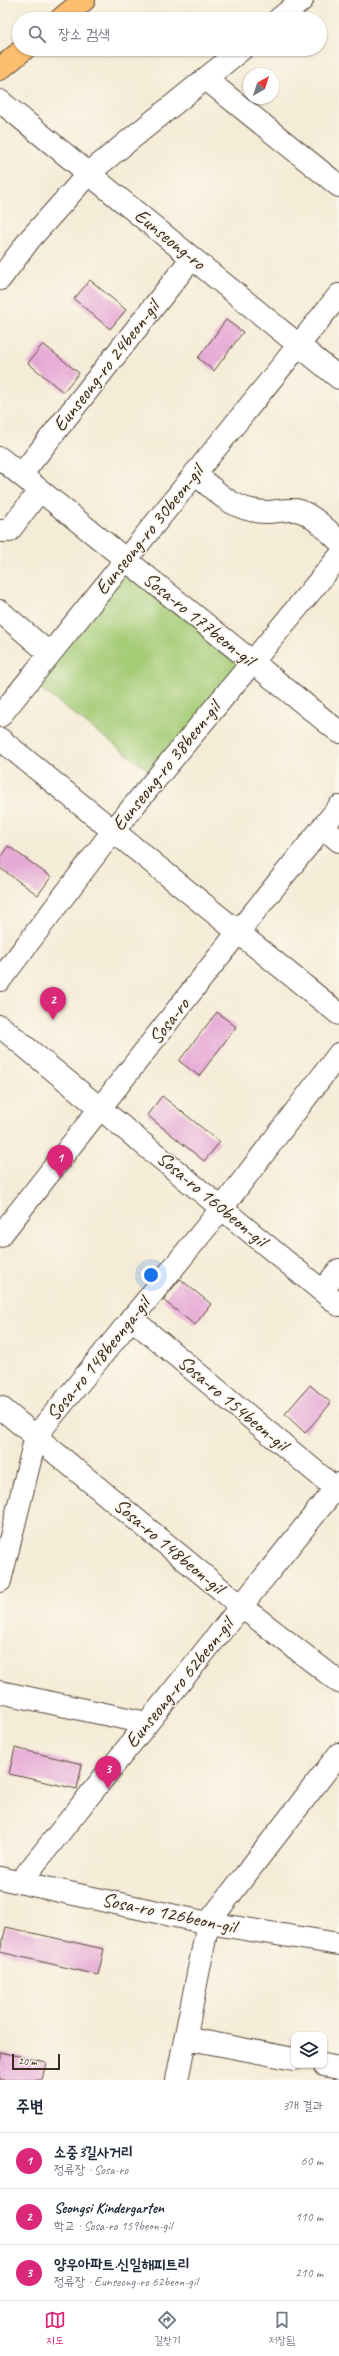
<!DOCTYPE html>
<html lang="ko">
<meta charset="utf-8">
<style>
body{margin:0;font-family:Caveat,"Poor Story",sans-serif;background:#f2f2f3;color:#1f2937}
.controls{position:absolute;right:12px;bottom:12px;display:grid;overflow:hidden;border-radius:8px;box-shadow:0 1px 3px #0004}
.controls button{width:36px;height:36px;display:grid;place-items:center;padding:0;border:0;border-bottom:1px solid #e0e1e3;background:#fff;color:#1f2937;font:20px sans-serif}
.compass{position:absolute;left:243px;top:68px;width:36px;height:36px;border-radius:50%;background:#fff;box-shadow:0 1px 3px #0004;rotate:39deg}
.scale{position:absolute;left:12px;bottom:10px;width:48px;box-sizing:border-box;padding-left:4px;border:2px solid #3b2a1e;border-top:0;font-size:11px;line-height:14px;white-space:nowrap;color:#3b2a1e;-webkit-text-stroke:3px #fbf7ec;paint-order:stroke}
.you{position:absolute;left:151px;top:1275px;width:14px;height:14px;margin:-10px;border:3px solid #fff;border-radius:50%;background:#1a73e8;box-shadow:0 0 0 6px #1a73e833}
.badge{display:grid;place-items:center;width:26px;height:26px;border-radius:50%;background:#db2777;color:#fff;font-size:13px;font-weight:700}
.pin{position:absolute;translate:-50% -33px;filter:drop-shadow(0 1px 2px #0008)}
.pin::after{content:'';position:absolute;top:21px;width:14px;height:12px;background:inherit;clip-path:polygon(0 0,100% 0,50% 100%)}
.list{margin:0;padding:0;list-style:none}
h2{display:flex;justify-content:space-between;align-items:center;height:52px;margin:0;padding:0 16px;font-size:17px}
h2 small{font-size:13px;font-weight:400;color:#747a83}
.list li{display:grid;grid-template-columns:26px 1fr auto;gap:12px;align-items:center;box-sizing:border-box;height:56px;padding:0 16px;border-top:1px solid #e0e1e3}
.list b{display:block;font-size:15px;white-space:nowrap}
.list p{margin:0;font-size:13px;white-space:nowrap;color:#747a83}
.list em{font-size:13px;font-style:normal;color:#747a83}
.icon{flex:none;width:22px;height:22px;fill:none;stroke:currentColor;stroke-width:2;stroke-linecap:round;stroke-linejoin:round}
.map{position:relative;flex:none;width:339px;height:2080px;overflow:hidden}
.search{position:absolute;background:#fff;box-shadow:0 1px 3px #0004;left:12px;right:12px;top:12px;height:44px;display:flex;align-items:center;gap:10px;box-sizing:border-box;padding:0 14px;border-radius:22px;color:#747a83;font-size:15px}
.sheet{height:220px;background:#fff}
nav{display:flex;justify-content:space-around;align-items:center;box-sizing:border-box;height:56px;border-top:1px solid #e0e1e3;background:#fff;font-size:11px;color:#747a83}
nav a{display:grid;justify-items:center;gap:2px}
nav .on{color:#db2777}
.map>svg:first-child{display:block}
.green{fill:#a5cc77;stroke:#707b4a}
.building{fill:#e6aad6}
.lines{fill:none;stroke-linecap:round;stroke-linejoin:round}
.minor-casing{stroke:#57473a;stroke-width:24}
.major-casing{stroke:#57473a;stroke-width:24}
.minor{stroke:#fff;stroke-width:22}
.major{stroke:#fbbd6e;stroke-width:22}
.labels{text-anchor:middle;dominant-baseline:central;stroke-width:3;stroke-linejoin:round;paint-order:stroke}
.street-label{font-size:20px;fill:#3b2a1e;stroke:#fbf7ec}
</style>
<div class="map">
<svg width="339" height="2080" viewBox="0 0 339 2080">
<rect width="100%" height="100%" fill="#fbf7ec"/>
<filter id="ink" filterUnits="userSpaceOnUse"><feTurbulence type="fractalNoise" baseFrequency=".025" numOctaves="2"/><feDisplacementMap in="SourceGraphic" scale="8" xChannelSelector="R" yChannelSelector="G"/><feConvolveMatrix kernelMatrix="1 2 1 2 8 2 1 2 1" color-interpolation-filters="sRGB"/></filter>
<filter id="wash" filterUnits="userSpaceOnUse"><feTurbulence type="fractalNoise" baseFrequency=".012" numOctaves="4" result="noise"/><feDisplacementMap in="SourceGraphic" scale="16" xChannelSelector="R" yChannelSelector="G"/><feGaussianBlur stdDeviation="0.9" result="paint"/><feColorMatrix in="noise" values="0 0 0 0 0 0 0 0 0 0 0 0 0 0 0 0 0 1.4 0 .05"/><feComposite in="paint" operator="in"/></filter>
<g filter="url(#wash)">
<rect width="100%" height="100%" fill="#f5ecd7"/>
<path class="green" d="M126,560L252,662L157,777L29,680Z"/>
<g id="blocks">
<path class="building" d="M90,280L126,310L110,329L74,299Z
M226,320L243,332L214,371L198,358Z
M43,344L79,373L63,392L28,363Z
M8,846L51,877L38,895L0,868V857Z
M217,1012L236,1027L199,1076L179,1061Z
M162,1096L220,1142L204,1161L147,1115Z
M180,1279L211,1304L195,1325L163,1300Z
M310,1385L331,1403L305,1433L285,1414Z
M15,1748L82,1764L77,1789L9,1774Z
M6,1927L104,1949L98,1975L0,1952Z
M0,2052L46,2062L42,2080H0Z"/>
</g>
</g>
<g filter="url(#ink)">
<use href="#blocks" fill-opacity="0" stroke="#57473a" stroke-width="1"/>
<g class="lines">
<g class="minor-casing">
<path id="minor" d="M279,19L302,0
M206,79L339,186
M0,101L339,378
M0,279L30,239L89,173L242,49
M0,458L339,732
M195,473C217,493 234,511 266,512C276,512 290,508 300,511C314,516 328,531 339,541
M21,475L192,258
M0,531H9L40,490
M0,611L50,654
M0,716L339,295
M0,739L339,1014
M323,827L339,841
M0,980L113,831L339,557
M0,1026L339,1305
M0,1236L238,932L339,807
M322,1291L339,1270
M131,1318L335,1488
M0,1407L241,1606L339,1682
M0,1581L36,1436L222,1208L339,1054
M0,1692L147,1723
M0,1878L208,1923L339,1944
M20,1882L339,1484
M185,2038L294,2059
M324,2065L339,2068
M177,2080L208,1923L339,1754"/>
</g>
<g class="major-casing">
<path id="major" d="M61,19L84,0
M0,69L24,49"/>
</g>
<use href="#minor" class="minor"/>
<use href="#major" class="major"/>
</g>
</g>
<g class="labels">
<g class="street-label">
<text transform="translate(170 239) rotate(39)">Eunseong-ro</text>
<text transform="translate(106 366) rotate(-52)">Eunseong-ro 24beon-gil</text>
<text transform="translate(149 530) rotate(-51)">Eunseong-ro 30beon-gil</text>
<text transform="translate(199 619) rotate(39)">Sosa-ro 177beon-gil</text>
<text transform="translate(166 766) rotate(-51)">Eunseong-ro 38beon-gil</text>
<text transform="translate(169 1021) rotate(-52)">Sosa-ro</text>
<text transform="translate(212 1199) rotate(40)">Sosa-ro 160beon-gil</text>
<text transform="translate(98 1359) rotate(-51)">Sosa-ro 148beonga-gil</text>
<text transform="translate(233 1403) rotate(40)">Sosa-ro 154beon-gil</text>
<text transform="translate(169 1546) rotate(40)">Sosa-ro 148beon-gil</text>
<text transform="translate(179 1683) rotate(-51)">Eunseong-ro 62beon-gil</text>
<text transform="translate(169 1913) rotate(12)">Sosa-ro 126beon-gil</text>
</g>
</g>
</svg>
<div class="controls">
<button><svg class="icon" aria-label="layers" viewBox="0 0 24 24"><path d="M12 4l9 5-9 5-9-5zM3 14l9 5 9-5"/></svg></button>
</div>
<svg class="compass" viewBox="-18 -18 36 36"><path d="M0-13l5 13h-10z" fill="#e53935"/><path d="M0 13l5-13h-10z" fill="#747a83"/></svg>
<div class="scale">20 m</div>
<div class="you"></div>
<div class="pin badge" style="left:60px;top:1178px">1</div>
<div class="pin badge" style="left:53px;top:1020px">2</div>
<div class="pin badge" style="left:108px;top:1789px">3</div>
<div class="search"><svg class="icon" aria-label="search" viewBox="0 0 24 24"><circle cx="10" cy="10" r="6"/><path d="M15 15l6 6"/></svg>장소 검색</div>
</div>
<section class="sheet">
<h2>주변<small>3개 결과</small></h2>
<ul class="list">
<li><span class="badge">1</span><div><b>소중3길사거리</b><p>정류장 · Sosa-ro</p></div><em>60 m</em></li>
<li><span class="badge">2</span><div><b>Seongsi Kindergarten</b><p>학교 · Sosa-ro 159beon-gil</p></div><em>110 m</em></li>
<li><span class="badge">3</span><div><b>양우아파트.신일해피트리</b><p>정류장 · Eunseong-ro 62beon-gil</p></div><em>210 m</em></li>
</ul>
</section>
<nav>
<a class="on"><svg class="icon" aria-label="map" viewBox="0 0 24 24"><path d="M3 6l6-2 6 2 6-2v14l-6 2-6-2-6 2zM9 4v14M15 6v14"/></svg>지도</a>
<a><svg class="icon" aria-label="directions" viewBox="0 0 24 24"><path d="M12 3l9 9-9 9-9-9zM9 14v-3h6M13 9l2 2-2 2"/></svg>길찾기</a>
<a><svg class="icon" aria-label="saved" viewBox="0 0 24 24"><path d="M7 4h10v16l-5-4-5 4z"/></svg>저장됨</a>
</nav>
